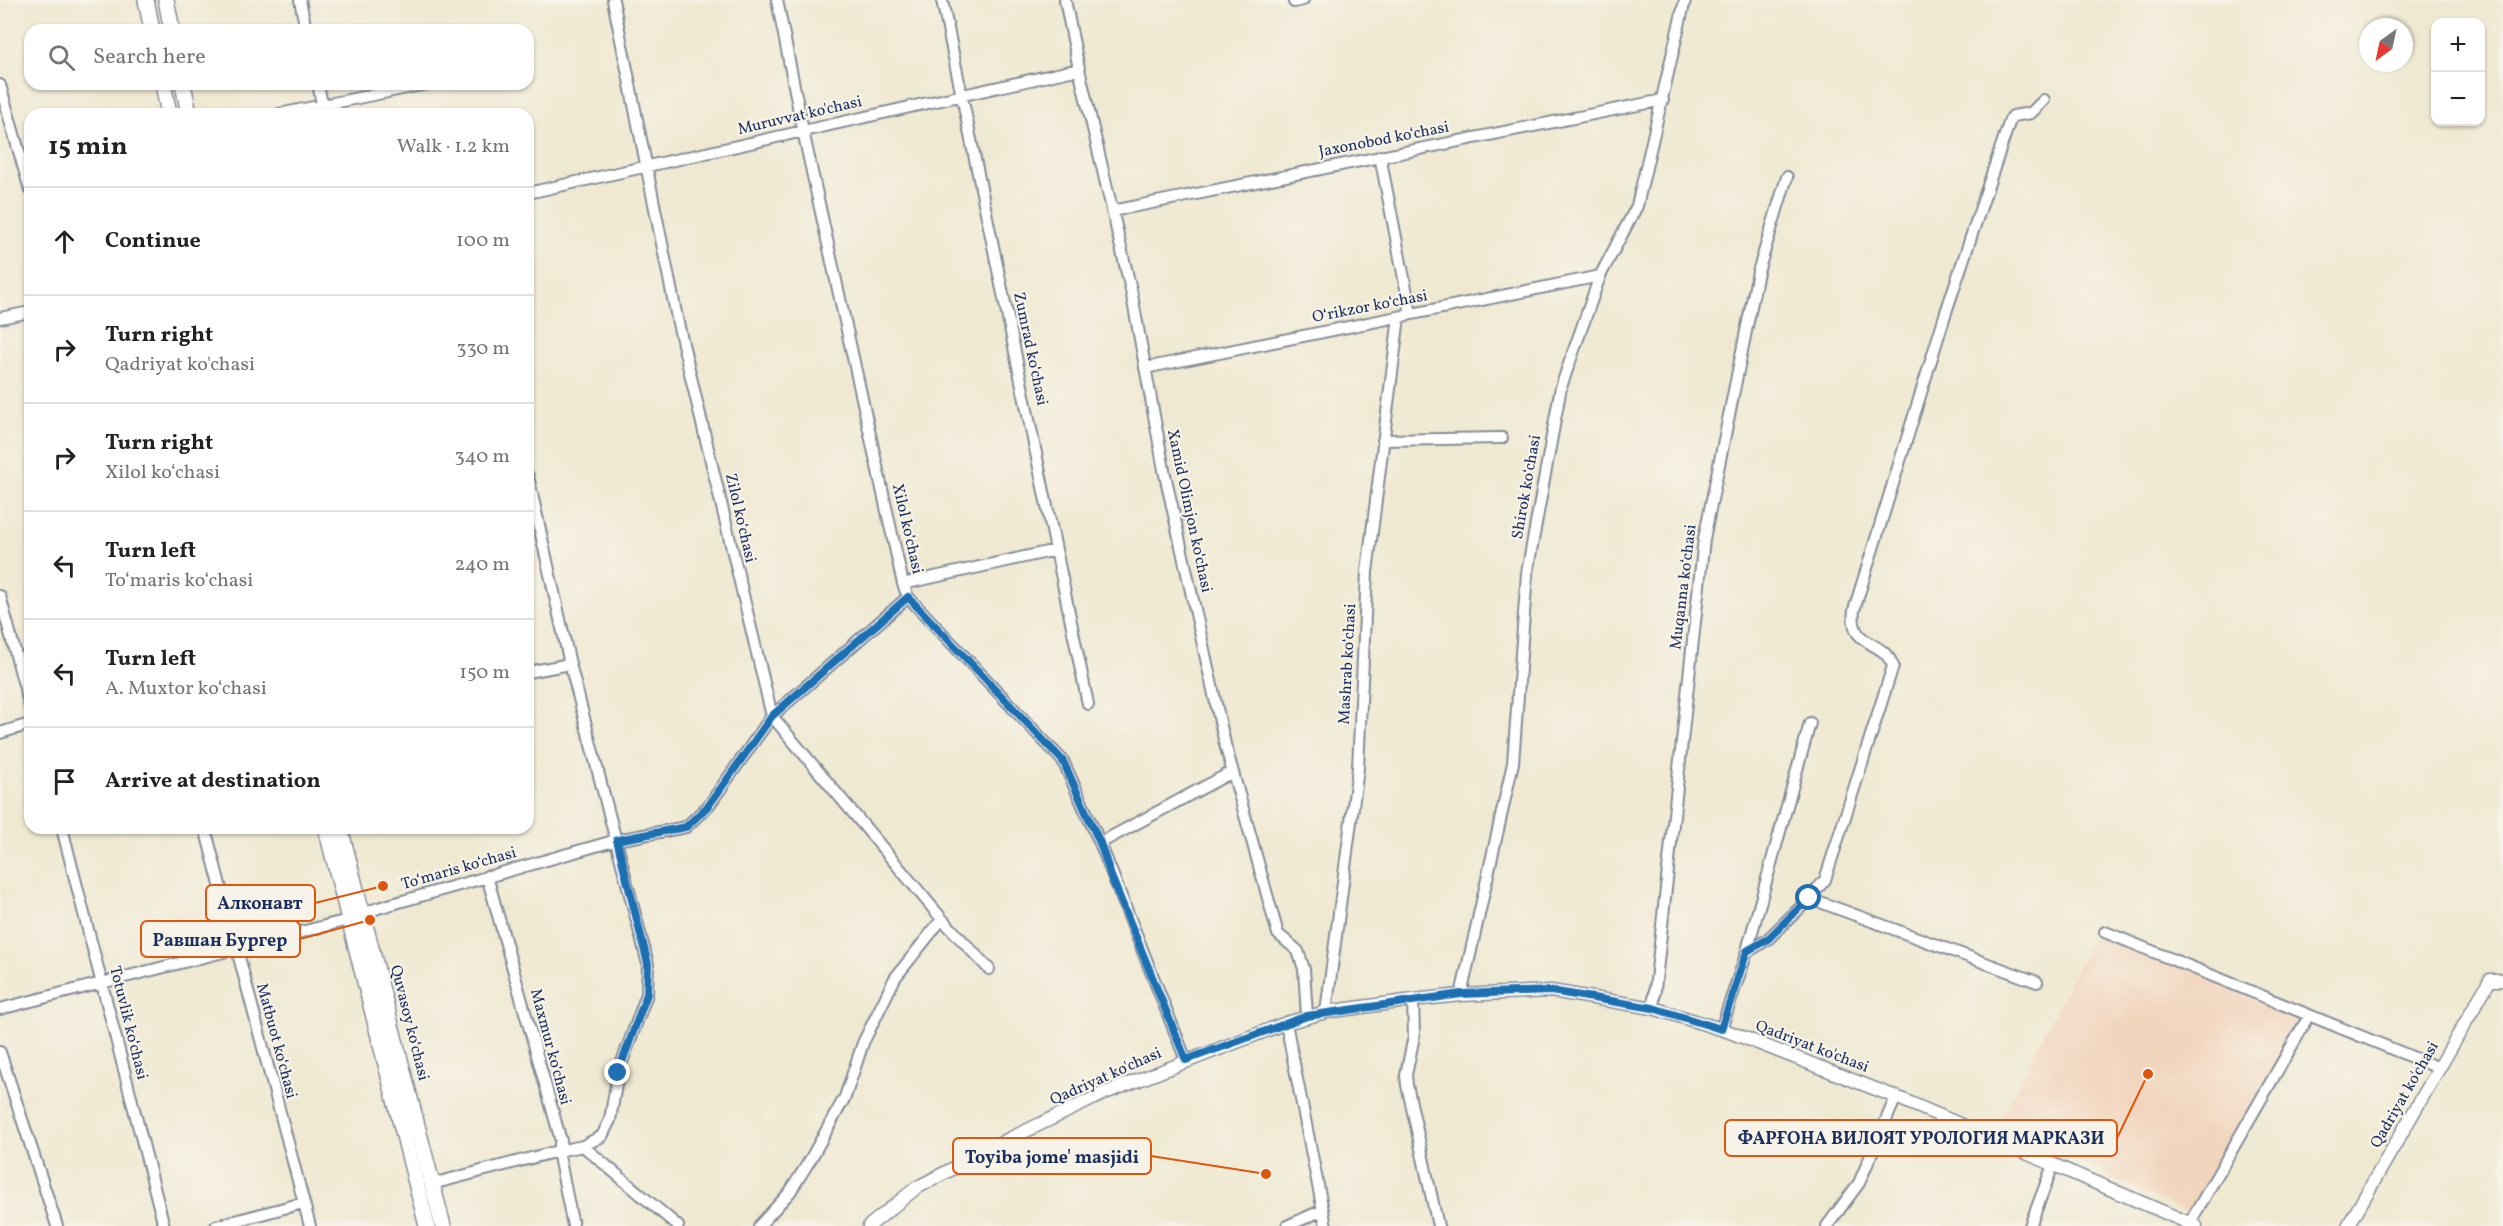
<!DOCTYPE html>
<meta charset="utf-8">
<style>
body{margin:0;font-family:Vollkorn,serif;background:#f6f6f6;color:#222}
.controls{position:absolute;right:18px;top:18px;display:grid;overflow:hidden;border-radius:12px;box-shadow:0 2px 4px #0004}
.controls button{width:54px;height:54px;display:grid;place-items:center;padding:0;border:0;border-bottom:2px solid #e0e0e0;background:#fff;color:#222;font:30px sans-serif}
.compass{position:absolute;left:2359px;top:18px;width:54px;height:54px;border-radius:50%;background:#fff;box-shadow:0 2px 4px #0004;rotate:213deg}
.stop{position:absolute;width:18px;height:18px;margin:-14px;border:4px solid #1f6fb2;border-radius:50%;background:#fff}
.stop.end{background:#1f6fb2;border-color:#fff;box-shadow:0 2px 6px #0008}
.list{margin:0;padding:0;list-style:none}
h2{display:flex;justify-content:space-between;align-items:center;height:78px;margin:0;padding:0 24px;font-size:26px}
h2 small{font-size:20px;font-weight:400;color:#767676}
.list li{display:grid;grid-template-columns:39px 1fr auto;gap:18px;align-items:center;box-sizing:border-box;height:108px;padding:0 24px;border-top:2px solid #e0e0e0}
.list b{display:block;font-size:22px;white-space:nowrap}
.list p{margin:0;font-size:20px;white-space:nowrap;color:#767676}
.list em{font-size:20px;font-style:normal;color:#767676}
.icon{flex:none;width:33px;height:33px;fill:none;stroke:currentColor;stroke-width:2;stroke-linecap:round;stroke-linejoin:round}
.map{position:relative;flex:none;width:2503px;height:1226px;overflow:hidden}
.search{position:absolute;background:#fff;box-shadow:0 2px 4px #0004;left:24px;top:24px;width:510px;height:66px;display:flex;align-items:center;gap:15px;box-sizing:border-box;padding:0 21px;border-radius:18px;color:#767676;font-size:22px}
.panel{position:absolute;background:#fff;box-shadow:0 2px 4px #0004;left:24px;top:108px;width:510px;height:726px;border-radius:18px}
.map>svg:first-child{display:block}
.built{fill:#f2d5bd}
.lines{fill:none;stroke-linecap:round;stroke-linejoin:round}
.minor-casing{stroke:#858c98;stroke-width:14}
.tertiary-casing{stroke:#858c98;stroke-width:15}
.primary-casing{stroke:#858c98;stroke-width:18}
.minor{stroke:#fff;stroke-width:10}
.tertiary{stroke:#fff;stroke-width:12}
.primary{stroke:#fff;stroke-width:15}
.route{stroke:#1f6fb2;stroke-width:8}
.labels{text-anchor:middle;dominant-baseline:central;stroke-width:4.5;stroke-linejoin:round;paint-order:stroke}
.street-label{font-size:16px;fill:#1b2f5e;stroke:#f7f3e8}
.leader{fill:none;stroke:#de5710;stroke-width:2}
.callout-dot{fill:#de5710;stroke:#f7f3e8;stroke-width:2}
.callout{fill:#f7f3e8;stroke:#de5710;stroke-width:2}
.callout-label{font-size:18px;text-anchor:middle;font-weight:bold;fill:#1b2f5e}
</style>
<div class="map">
<svg width="2503" height="1226" viewBox="0 0 2503 1226">
<rect width="100%" height="100%" fill="#f7f3e8"/>
<filter id="ink" filterUnits="userSpaceOnUse"><feTurbulence type="fractalNoise" baseFrequency=".0167" numOctaves="2"/><feDisplacementMap in="SourceGraphic" scale="12" xChannelSelector="R" yChannelSelector="G"/><feConvolveMatrix kernelMatrix="1 2 1 2 8 2 1 2 1" color-interpolation-filters="sRGB"/></filter>
<filter id="wash" filterUnits="userSpaceOnUse"><feTurbulence type="fractalNoise" baseFrequency=".008" numOctaves="4" result="noise"/><feDisplacementMap in="SourceGraphic" scale="24" xChannelSelector="R" yChannelSelector="G"/><feGaussianBlur stdDeviation="1.35" result="paint"/><feColorMatrix in="noise" values="0 0 0 0 0 0 0 0 0 0 0 0 0 0 0 0 0 1.4 0 .05"/><feComposite in="paint" operator="in"/></filter>
<g filter="url(#wash)">
<rect width="100%" height="100%" fill="#efe9d1"/>
<path class="built" d="M2099,923L2301,1023L2191,1215L2072,1158L2077,1147L2055,1137L2051,1135L2045,1146L1998,1125Z"/>
</g>
<g filter="url(#ink)">
<g class="lines">
<g class="minor-casing">
<path id="minor" d="M300,0L306,30
M613,0L678,323L772,716L942,919L989,969
M777,0L803,131L903,584L908,597L1063,761L1100,843L1186,1060
M942,0L1088,704
M1065,0L1079,69L1131,290L1164,470L1225,744L1278,934L1298,951L1304,969L1307,1016
M1294,2L1303,0
M318,84L322,104
M0,85L30,190
M279,114L427,84
M1380,156L1411,314
M528,193L1079,69
M1112,211L1663,100
M0,318L30,312
M1145,368L1600,276
M1383,440L1502,438
M903,584L1056,550
M0,596L30,707
M528,672L570,664
M0,733L30,724
M62,828L164,1226
M205,828L310,1226
M1100,843L1232,772
M487,876L561,1141L558,1151L573,1226
M1809,898L2037,982
M2105,932L2439,1068
M1746,954L1810,723
M1461,995L1513,763L1527,573L1561,387L1600,276L1637,206L1685,0
M1413,1000L1414,1036L1406,1075L1407,1085L1438,1226
M1653,1008L1704,539L1758,272L1787,177
M0,1009L348,920L378,908L617,840L686,827L709,805L772,716L908,597
M1326,1012L1358,768L1367,572L1399,317
M1286,1023L1326,1226
M1721,1029L1747,952L1768,939L1805,903L1825,880L1893,666C1883,638 1849,649 1854,610L1945,315L2010,120L2013,116L2031,113L2044,100
M0,1052L57,1226
M583,1146L678,1226
M432,1184L558,1151L583,1146L602,1136L610,1120L618,1073L647,994L648,964L570,664L528,476
M216,1226L303,1203
M759,1226L790,1192L810,1160L845,1097L863,1043L895,978L942,919
M1287,1226L1323,1210
M1827,1226L1859,1183L1896,1097
M2030,1226L2053,1165
M2188,1226L2305,1023"/>
</g>
<g class="tertiary-casing">
<path id="tertiary" d="M869,1226L916,1188L1011,1138L1105,1093L1286,1023L1326,1012L1413,1000L1461,995L1551,991L1653,1008L1727,1031L1896,1097L2196,1226
M2348,1226L2490,980H2503"/>
</g>
<g class="primary-casing">
<path id="primary" d="M146,0L152,30
M166,0L172,30
M163,84L169,114
M183,84L189,114
M326,828L427,1226
M340,828L443,1226"/>
</g>
<use href="#minor" class="minor"/>
<use href="#tertiary" class="tertiary"/>
<use href="#primary" class="primary"/>
</g>
</g>
<g class="lines" filter="url(#ink)">
<path class="route" d="M618,1073L647,994L648,964L617,840L686,827L709,805L772,716L908,597L1063,761L1100,843L1111,876L1186,1060L1307,1016L1461,994L1551,991L1653,1008L1721,1029L1747,951L1768,939L1809,898"/>
</g>
<g class="labels">
<g class="street-label">
<text transform="translate(800 116) rotate(-13)">Muruvvat ko'chasi</text>
<text transform="translate(1384 140) rotate(-11)">Jaxonobod koʻchasi</text>
<text transform="translate(1370 307) rotate(-11)">Oʻrikzor koʻchasi</text>
<text transform="translate(1030 349) rotate(78)">Zumrad koʻchasi</text>
<text transform="translate(1527 487) rotate(-80)">Shirok koʻchasi</text>
<text transform="translate(1189 511) rotate(78)">Xamid Olimjon koʻchasi</text>
<text transform="translate(740 518) rotate(77)">Zilol koʻchasi</text>
<text transform="translate(907 529) rotate(77)">Xilol koʻchasi</text>
<text transform="translate(1684 587) rotate(-83)">Muqanna koʻchasi</text>
<text transform="translate(1348 664) rotate(-87)">Mashrab koʻchasi</text>
<text transform="translate(459 869) rotate(-16)">Toʻmaris koʻchasi</text>
<text transform="translate(128 1023) rotate(76)">Totuvlik koʻchasi</text>
<text transform="translate(409 1023) rotate(76)">Quvasoy koʻchasi</text>
<text transform="translate(276 1041) rotate(75)">Matbuot koʻchasi</text>
<text transform="translate(550 1047) rotate(75)">Maxmur koʻchasi</text>
<text transform="translate(1812 1047) rotate(21)">Qadriyat ko'chasi</text>
<text transform="translate(1106 1077) rotate(-24)">Qadriyat ko'chasi</text>
<text transform="translate(2405 1095) rotate(-60)">Qadriyat ko'chasi</text>
</g>
</g>
<path class="leader" d="M383 886L315 903M370 920L300 939M2148 1074L2117 1138M1266 1174L1151 1156"/>
<g class="callout-dot">
<circle cx="383" cy="886" r="6"/>
<circle cx="370" cy="920" r="6"/>
<circle cx="2148" cy="1074" r="6"/>
<circle cx="1266" cy="1174" r="6"/>
</g>
<g class="callout">
<rect x="206" y="885" width="109" height="36" rx="6"/>
<rect x="141" y="921" width="159" height="36" rx="6"/>
<rect x="1725" y="1120" width="392" height="36" rx="6"/>
<rect x="953" y="1138" width="198" height="36" rx="6"/>
</g>
<g class="callout-label">
<text x="260" y="909">Алконавт</text>
<text x="220" y="946">Равшан Бургер</text>
<text x="1921" y="1144">ФАРҒОНА ВИЛОЯТ УРОЛОГИЯ МАРКАЗИ</text>
<text x="1052" y="1163">Toyiba jome' masjidi</text>
</g>
</svg>
<div class="controls">
<button>+</button>
<button>−</button>
</div>
<svg class="compass" viewBox="-18 -18 36 36"><path d="M0-13l5 13h-10z" fill="#e53935"/><path d="M0 13l5-13h-10z" fill="#767676"/></svg>
<div class="stop" style="left:1809px;top:898px"></div>
<div class="stop end" style="left:618px;top:1073px"></div>
<div class="search"><svg class="icon" aria-label="search" viewBox="0 0 24 24"><circle cx="10" cy="10" r="6"/><path d="M15 15l6 6"/></svg>Search here</div>
<section class="panel">
<h2>15 min<small>Walk · 1.2 km</small></h2>
<ul class="list">
<li><svg class="icon" aria-label="ahead" viewBox="0 0 24 24"><path d="M12 20V5M6 11l6-6 6 6"/></svg><div><b>Continue</b></div><em>100 m</em></li>
<li><svg class="icon" aria-label="right" viewBox="0 0 24 24"><path d="M7 20v-9h11M14 6l5 5-5 5"/></svg><div><b>Turn right</b><p>Qadriyat ko'chasi</p></div><em>330 m</em></li>
<li><svg class="icon" aria-label="right" viewBox="0 0 24 24"><path d="M7 20v-9h11M14 6l5 5-5 5"/></svg><div><b>Turn right</b><p>Xilol koʻchasi</p></div><em>340 m</em></li>
<li><svg class="icon" aria-label="left" viewBox="0 0 24 24"><path d="M17 20v-9H6M10 6l-5 5 5 5"/></svg><div><b>Turn left</b><p>Toʻmaris koʻchasi</p></div><em>240 m</em></li>
<li><svg class="icon" aria-label="left" viewBox="0 0 24 24"><path d="M17 20v-9H6M10 6l-5 5 5 5"/></svg><div><b>Turn left</b><p>A. Muxtor koʻchasi</p></div><em>150 m</em></li>
<li><svg class="icon" aria-label="arrive" viewBox="0 0 24 24"><path d="M6 21V4h12l-3 4 3 4H6"/></svg><div><b>Arrive at destination</b></div></li>
</ul>
</section>
</div>
